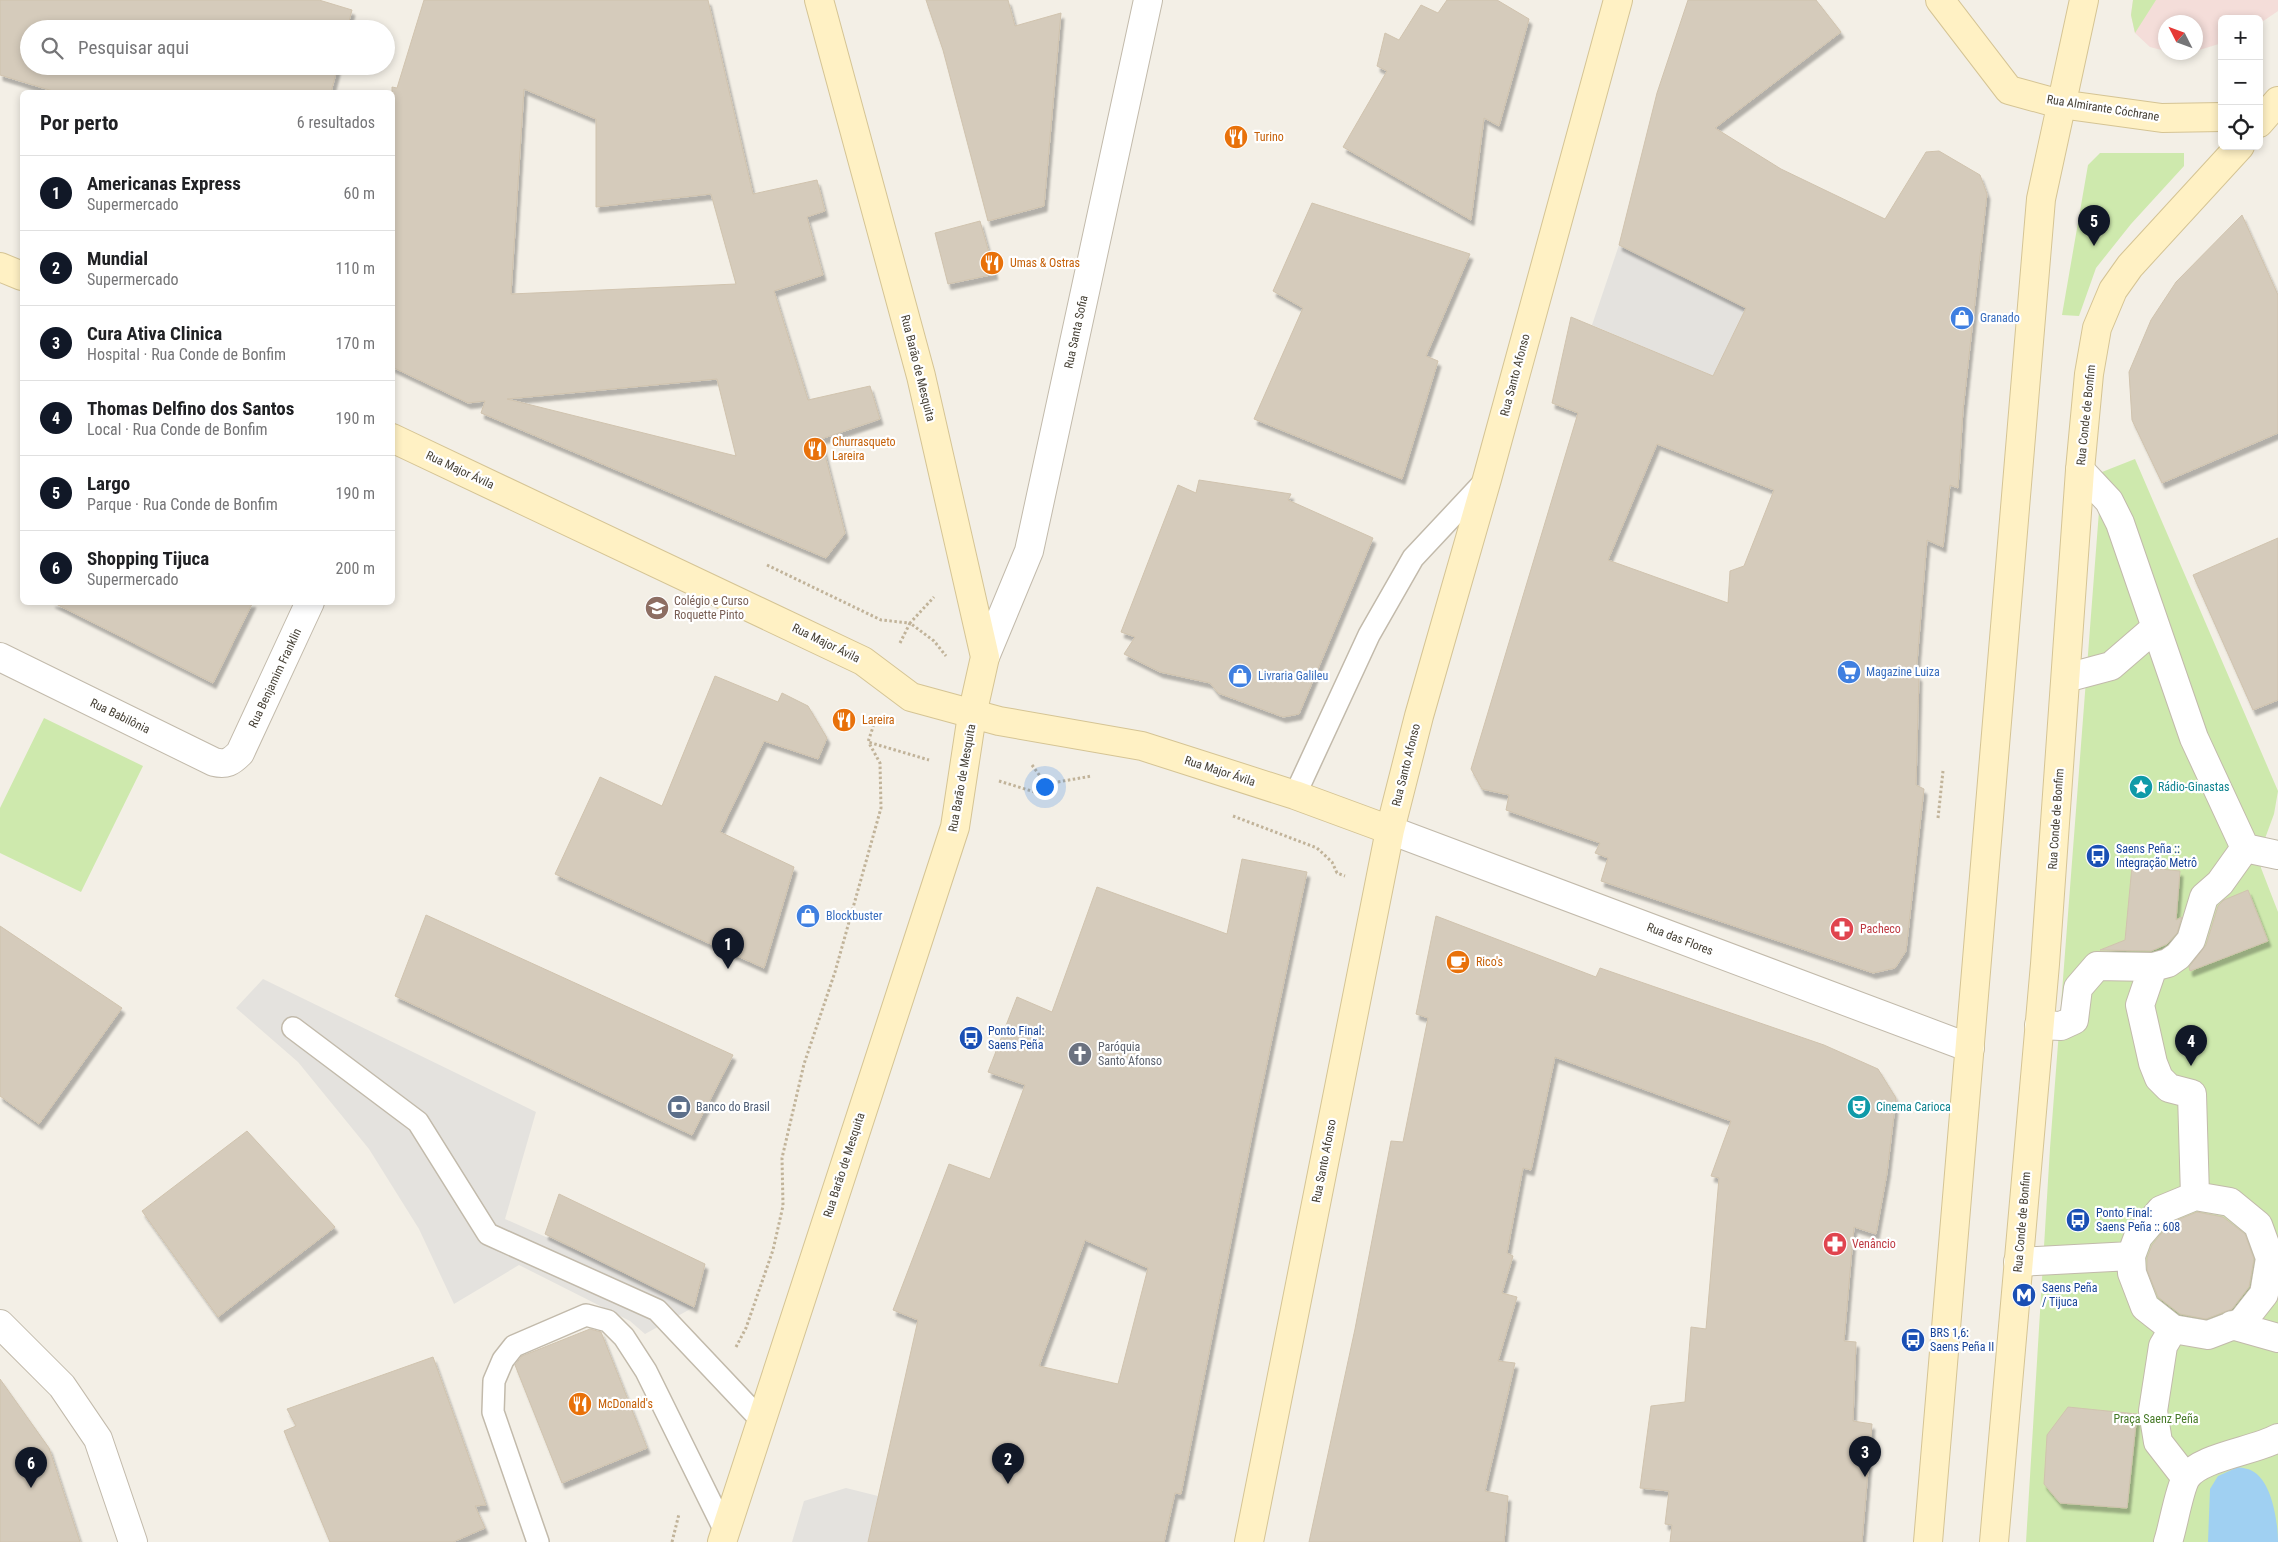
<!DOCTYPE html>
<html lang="pt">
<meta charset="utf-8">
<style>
body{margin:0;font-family:"Roboto Condensed",sans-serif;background:#f2f2f2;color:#202124}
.controls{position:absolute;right:15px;top:15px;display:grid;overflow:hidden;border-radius:8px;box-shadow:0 2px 8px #0003}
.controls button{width:45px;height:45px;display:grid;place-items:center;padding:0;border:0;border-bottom:1px solid #e0e0e0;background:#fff;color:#202124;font:25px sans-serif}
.compass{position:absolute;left:2158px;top:15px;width:45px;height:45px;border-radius:50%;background:#fff;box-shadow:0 2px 8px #0003;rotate:312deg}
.you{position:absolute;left:1044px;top:786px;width:18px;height:18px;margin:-12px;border:4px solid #fff;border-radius:50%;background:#1a73e8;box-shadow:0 0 0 8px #1a73e833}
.badge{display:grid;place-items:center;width:32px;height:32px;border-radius:50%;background:#111827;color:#fff;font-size:16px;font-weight:700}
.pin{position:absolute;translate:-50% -41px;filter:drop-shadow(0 1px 2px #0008)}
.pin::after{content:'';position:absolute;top:26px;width:18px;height:15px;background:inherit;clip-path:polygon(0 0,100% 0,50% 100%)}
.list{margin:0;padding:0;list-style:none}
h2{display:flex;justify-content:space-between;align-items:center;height:65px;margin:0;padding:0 20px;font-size:21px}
h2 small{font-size:16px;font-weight:400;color:#757577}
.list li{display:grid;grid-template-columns:32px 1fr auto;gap:15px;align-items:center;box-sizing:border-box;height:75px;padding:0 20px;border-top:1px solid #e0e0e0}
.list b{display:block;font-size:19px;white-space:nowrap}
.list p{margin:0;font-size:16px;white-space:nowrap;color:#757577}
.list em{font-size:16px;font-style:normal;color:#757577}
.icon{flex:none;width:28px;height:28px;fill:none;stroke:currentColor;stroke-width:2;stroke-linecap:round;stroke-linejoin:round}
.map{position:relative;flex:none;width:2278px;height:1542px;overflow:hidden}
.search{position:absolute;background:#fff;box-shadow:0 2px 8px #0003;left:20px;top:20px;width:375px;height:55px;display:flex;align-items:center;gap:12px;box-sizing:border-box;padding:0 18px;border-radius:28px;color:#757577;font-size:19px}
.panel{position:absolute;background:#fff;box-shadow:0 2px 8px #0003;left:20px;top:90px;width:375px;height:515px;border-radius:8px}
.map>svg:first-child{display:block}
.medical{fill:#f4ddd9}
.green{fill:#cee9ad}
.parking{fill:#e4e2de}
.water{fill:#a0d0f2}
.building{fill:#d5cbbb;stroke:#d0c3ae;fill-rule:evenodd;filter:url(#shadow)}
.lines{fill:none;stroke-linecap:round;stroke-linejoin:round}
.lane-casing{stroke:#c2baab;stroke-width:24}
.street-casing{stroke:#c2baab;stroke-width:30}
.secondary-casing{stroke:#d5c494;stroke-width:30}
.path{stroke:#c1b399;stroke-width:3;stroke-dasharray:2.5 2.5;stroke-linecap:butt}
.lane{stroke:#fff;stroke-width:21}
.street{stroke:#fff;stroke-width:28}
.secondary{stroke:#fff1c4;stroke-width:28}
.labels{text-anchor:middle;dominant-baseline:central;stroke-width:4.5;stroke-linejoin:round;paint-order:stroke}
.street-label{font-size:12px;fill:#464035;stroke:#fff}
.food-label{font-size:12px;fill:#c56008;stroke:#fff;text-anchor:start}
.shop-label{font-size:12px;fill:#366cbe;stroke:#fff;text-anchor:start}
.education-label{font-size:12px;fill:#785e54;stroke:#fff;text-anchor:start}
.culture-label{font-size:12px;fill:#0d838f;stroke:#fff;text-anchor:start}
.transit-label{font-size:12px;fill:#164399;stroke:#fff;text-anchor:start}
.health-label{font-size:12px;fill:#be3a42;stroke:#fff;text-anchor:start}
.worship-label{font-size:12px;fill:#5b616d;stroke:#fff;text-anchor:start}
.service-label{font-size:12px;fill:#4e5e75;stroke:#fff;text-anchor:start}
.park-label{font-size:12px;fill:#467a27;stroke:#fff}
</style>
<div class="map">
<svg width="2278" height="1542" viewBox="0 0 2278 1542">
<defs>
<filter id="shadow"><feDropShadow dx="3" dy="5.5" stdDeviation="1" flood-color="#0004"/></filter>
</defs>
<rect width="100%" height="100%" fill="#f3efe6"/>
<path class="medical" d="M2133,0H2278V11L2259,24V19H2222V43L2196,51V22H2166L2165,51L2150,47L2135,33L2131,15Z"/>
<path class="green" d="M2133,0H2156L2135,33L2131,15Z
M2100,153H2184V166L2131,224L2096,268L2079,316L2062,315L2088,165Z
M2135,459L2278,791L2274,814L2260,852L2261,868L2278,912V1542H2026L2050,1148L2102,472Z
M44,718L143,766L81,892L0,853V808Z"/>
<path class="parking" d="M1619,245L1746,308L1713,376L1592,325Z
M263,979L536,1112L505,1219L591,1257L694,1307L645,1334L630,1321L519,1265L454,1304L419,1229L369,1149L298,1062L236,1008Z
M846,1488L878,1496L868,1542H792L804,1501Z"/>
<path class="water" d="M2238,1467C2243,1468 2250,1469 2254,1472C2272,1483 2278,1522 2278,1542H2208L2210,1489L2218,1476Z"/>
<path class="building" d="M0,0H319L352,10L347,29H29V66H338L331,92H56L0,75Z
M424,0H708L753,194L817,180L825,211L807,217L823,275L774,291L808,400L870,386L880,419L821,439L845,533L826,558L481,413L485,401L468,403L392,367V87L397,88ZM524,89L596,119V207L711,194L736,284L511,294ZM717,379L736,456L507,399Z
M926,0H1008L1015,26L1061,13L1044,206L988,221L943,50Z
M1447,0H1497L1529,19L1499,126L1484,118L1471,220L1343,147L1387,71L1377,66L1385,33L1399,40L1421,5L1438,13Z
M1688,0H1816L1841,32L1715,128L1781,169L1885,219L1926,152L1939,151L1980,175L1987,194L1963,410L1958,488L1950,485L1943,547L1927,540L1916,675L1919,676L1916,785L1924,789L1906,951L1895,968L1873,973L1601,881L1608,858L1595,853L1600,843L1506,810L1509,795L1482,789L1471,769L1578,413L1552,403L1571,317L1713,376L1746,308L1619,245L1657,93ZM1657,444L1774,490L1744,566L1730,571L1728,603L1608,560Z
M1312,203L1470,254L1426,356L1438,361L1402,479L1254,419L1303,308L1273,291Z
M2242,215L2278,295V433L2162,483L2132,420L2129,372L2151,320L2176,282Z
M980,221L995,274L948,284L935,233Z
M1199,480L1291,494L1288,500L1373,538L1299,714L1283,717L1218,693L1210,683L1160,672L1124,654L1135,637L1121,632L1178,485L1196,493Z
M2278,538V700L2253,710L2193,575Z
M52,602H253L213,683Z
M715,676L778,702L782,693L808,706L827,738L818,759L764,741L720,832L794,867L764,968L555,874L600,777L662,806Z
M1242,859L1307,872L1255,1120L1181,1494L1175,1493L1164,1542H868L918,1320L893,1310L949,1164L990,1179L1025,1085L988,1072L1017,997L1052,1012L1097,887L1227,934ZM1085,1240L1148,1268L1118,1384L1039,1366Z
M2132,866L2180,871L2176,920L2182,917L2177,933L2167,944L2151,951L2100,950L2125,940Z
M2248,890L2268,941L2190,971L2189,967L2206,945L2218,906L2224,900Z
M426,915L733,1055L692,1135L395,996Z
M1436,916L1596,977L1600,968L1824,1045L1878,1069L1896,1098L1887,1173L1876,1234L1854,1227L1844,1341L1856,1342L1853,1421L1872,1424L1862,1542H1670L1672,1525L1665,1524L1669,1491L1640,1488L1651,1406L1685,1402L1691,1327L1706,1329L1719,1178L1711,1176L1731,1121L1555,1057L1531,1170L1523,1168L1507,1253L1513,1256L1502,1293L1517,1297L1498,1361L1515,1363L1485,1491L1508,1496L1504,1542H1309L1355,1329L1391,1141L1403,1142L1428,1018L1416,1014Z
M0,926L122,1008L39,1124L0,1096Z
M247,1131L335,1227L218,1317L142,1211Z
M559,1194L705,1264L694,1307L545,1234Z
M2197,1212L2223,1217L2245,1234L2254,1259L2249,1287L2232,1309L2206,1319L2180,1314L2158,1297L2147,1270V1258L2152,1245L2170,1223Z
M590,1329L601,1332L647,1448L562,1483L515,1365L522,1356Z
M433,1357L486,1505L475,1506L485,1528L453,1542H330L284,1431L296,1426L287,1409Z
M0,1379L49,1448L80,1542H0Z
M2068,1407L2137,1414L2127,1508L2060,1503L2044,1484L2047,1435Z"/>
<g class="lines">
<g class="lane-casing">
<path id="lane" d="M1295,795L1369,635L1413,558L1487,479
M293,1028L418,1122L488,1234L657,1310L761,1420
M538,1542L493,1412L494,1381L503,1360L514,1346L586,1315L608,1321L624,1337L646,1371L725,1531"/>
</g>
<g class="street-casing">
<path id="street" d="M2080,470L2109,501L2120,523L2194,738L2245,848L2278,855
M0,657L214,762C226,765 231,762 240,753L310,602
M985,657L1029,551L1148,0
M2066,678L2111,666L2155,628
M1390,830L1970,1048
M2153,967L2140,1005L2153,1063L2159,1078L2169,1088L2192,1094L2195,1196
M2039,1025L2061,1026L2074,1020L2078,988L2097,966L2153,967L2168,963L2178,956L2191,940L2204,897L2220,883L2245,848
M2195,1196L2230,1202L2258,1225L2270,1258L2264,1294L2242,1322L2208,1335L2173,1329L2145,1307L2132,1273L2131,1256L2138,1237L2161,1210Z
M2018,1262L2131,1256
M0,1324L62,1386L98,1439L133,1542
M2232,1325L2278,1338
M2173,1329L2163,1346L2153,1411L2158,1442L2186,1478
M2168,1542C2173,1527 2179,1490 2186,1478C2199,1457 2255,1451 2278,1438"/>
</g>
<g class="secondary-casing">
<path id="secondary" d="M1940,0L2009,90L2060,104L2162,118L2222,117
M2259,123L2278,101
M0,267L22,276
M392,438L863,661L911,697L999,721L1142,746L1295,795L1390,830
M722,1542L955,827L972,715L985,657L921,376L819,0
M1249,1542L1390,830L1419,716L1487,479L1618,0
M1928,1542L2041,199L2084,0
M1994,1542L2045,964L2080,470L2089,374L2097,328L2113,290L2130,266L2240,146"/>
</g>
<path class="path" d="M767,565L881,620L910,623L934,597
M900,643L910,623L934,641L946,656
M877,715L868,742L929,760
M1032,765L1046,784
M999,781L1038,793L1046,784L1092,776
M1233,816L1317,848L1332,862L1337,873L1345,876
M1938,818L1943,771
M736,1347L746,1328L773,1250L783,1206L782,1158L804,1064L835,972L881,808L880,763L869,743
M672,1542L679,1514"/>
<use href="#lane" class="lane"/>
<use href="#street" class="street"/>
<use href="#secondary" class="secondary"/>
</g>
<defs>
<g id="restaurant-disc" transform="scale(1.25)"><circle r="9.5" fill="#e8710a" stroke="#fff"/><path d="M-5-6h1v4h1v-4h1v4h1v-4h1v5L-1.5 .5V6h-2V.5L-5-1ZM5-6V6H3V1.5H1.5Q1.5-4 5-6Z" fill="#fff"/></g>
<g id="shop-disc" transform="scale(1.25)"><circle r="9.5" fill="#3f7fe0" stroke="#fff"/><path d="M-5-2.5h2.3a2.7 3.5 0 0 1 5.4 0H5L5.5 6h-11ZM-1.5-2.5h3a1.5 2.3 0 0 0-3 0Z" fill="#fff"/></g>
<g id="school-disc" transform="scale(1.25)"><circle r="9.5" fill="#8d6e63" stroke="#fff"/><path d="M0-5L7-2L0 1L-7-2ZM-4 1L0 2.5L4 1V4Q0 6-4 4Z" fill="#fff"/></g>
<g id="supermarket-disc" transform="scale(1.25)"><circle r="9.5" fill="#3f7fe0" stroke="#fff"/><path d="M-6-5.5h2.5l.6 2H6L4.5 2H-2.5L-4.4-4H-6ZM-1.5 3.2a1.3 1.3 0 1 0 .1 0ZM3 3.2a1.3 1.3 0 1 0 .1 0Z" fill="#fff"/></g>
<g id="sight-disc" transform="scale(1.25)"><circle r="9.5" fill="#0f9aa8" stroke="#fff"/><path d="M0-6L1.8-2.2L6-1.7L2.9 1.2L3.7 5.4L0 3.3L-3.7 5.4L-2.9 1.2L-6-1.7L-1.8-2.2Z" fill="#fff"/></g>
<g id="bus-disc" transform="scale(1.25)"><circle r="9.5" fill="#1a4fb4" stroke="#fff"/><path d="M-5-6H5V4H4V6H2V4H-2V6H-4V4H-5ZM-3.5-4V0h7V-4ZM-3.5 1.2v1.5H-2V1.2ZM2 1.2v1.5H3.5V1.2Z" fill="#fff"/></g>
<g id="pharmacy-disc" transform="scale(1.25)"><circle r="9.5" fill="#e0444e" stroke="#fff"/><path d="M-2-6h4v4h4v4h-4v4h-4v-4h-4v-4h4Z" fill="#fff"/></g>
<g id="cafe-disc" transform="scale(1.25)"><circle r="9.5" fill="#e8710a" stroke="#fff"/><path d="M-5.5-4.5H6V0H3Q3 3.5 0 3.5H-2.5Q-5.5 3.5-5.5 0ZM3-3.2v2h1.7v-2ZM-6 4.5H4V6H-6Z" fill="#fff"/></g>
<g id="church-disc" transform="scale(1.25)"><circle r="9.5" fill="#6b7280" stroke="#fff"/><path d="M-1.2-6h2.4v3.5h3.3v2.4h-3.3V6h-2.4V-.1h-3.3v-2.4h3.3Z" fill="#fff"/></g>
<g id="bank-disc" transform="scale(1.25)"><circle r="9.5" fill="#5c6f8a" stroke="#fff"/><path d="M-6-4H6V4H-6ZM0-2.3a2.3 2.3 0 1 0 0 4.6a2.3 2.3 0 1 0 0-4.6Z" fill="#fff"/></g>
<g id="theatre-disc" transform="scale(1.25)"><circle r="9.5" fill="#0f9aa8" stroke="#fff"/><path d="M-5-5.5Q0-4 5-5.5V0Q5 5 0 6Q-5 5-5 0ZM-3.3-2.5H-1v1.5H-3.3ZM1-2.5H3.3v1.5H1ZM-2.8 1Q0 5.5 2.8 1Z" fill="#fff"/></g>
<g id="metro-disc" transform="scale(1.25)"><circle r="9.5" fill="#1a4fb4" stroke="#fff"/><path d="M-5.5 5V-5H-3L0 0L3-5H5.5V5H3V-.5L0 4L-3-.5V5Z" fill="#fff"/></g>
</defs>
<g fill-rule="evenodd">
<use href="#restaurant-disc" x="1236" y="137"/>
<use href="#restaurant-disc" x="992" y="263"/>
<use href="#shop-disc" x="1962" y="318"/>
<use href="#restaurant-disc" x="815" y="449"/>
<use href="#school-disc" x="657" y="608"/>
<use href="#supermarket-disc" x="1849" y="672"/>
<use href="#shop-disc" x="1240" y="676"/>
<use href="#restaurant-disc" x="844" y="720"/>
<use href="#sight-disc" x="2141" y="787"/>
<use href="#bus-disc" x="2098" y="856"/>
<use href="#shop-disc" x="808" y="916"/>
<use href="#pharmacy-disc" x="1842" y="929"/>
<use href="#cafe-disc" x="1458" y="962"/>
<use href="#bus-disc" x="971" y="1038"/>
<use href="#church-disc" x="1080" y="1054"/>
<use href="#bank-disc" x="679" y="1107"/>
<use href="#theatre-disc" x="1859" y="1107"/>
<use href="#bus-disc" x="2078" y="1220"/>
<use href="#pharmacy-disc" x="1835" y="1244"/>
<use href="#metro-disc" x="2024" y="1295"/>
<use href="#bus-disc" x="1913" y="1340"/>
<use href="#restaurant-disc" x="580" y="1404"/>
</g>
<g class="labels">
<g class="street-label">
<text transform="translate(2103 108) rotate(9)">Rua Almirante Cóchrane</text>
<text transform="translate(1076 332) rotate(-78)">Rua Santa Sofia</text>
<text transform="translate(918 368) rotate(76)">Rua Barão de Mesquita</text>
<text transform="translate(1515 375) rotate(-75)">Rua Santo Afonso</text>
<text transform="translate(2086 415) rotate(-84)">Rua Conde de Bonfim</text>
<text transform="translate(460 470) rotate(25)">Rua Major Ávila</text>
<text transform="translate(826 643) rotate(26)">Rua Major Ávila</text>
<text transform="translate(275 678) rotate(-65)">Rua Benjamim Franklin</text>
<text transform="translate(120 716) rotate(26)">Rua Babilônia</text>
<text transform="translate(1406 765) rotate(-76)">Rua Santo Afonso</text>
<text transform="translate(1220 771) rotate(18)">Rua Major Ávila</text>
<text transform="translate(962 778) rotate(-80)">Rua Barão de Mesquita</text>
<text transform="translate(2056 819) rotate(-86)">Rua Conde de Bonfim</text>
<text transform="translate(1680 939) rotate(21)">Rua das Flores</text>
<text transform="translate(1324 1161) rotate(-79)">Rua Santo Afonso</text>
<text transform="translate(844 1165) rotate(-72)">Rua Barão de Mesquita</text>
<text transform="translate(2022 1222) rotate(-85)">Rua Conde de Bonfim</text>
</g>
<g class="food-label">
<text x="1254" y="137">Turino</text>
<text x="1010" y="263">Umas &amp; Ostras</text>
<text x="832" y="442">Churrasqueto<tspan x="832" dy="14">Lareira</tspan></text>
<text x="862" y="720">Lareira</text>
<text x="1476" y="962">Rico's</text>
<text x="598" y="1404">McDonald's</text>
</g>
<g class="shop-label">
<text x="1980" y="318">Granado</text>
<text x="1866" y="672">Magazine Luiza</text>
<text x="1258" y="676">Livraria Galileu</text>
<text x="826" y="916">Blockbuster</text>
</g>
<g class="education-label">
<text x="674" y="601">Colégio e Curso<tspan x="674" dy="14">Roquette Pinto</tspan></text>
</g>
<g class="culture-label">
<text x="2158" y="787">Rádio-Ginastas</text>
<text x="1876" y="1107">Cinema Carioca</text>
</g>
<g class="transit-label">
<text x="2116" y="849">Saens Peña ::<tspan x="2116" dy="14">Integração Metrô</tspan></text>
<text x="988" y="1031">Ponto Final:<tspan x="988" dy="14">Saens Peña</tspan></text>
<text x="2096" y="1213">Ponto Final:<tspan x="2096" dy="14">Saens Peña :: 608</tspan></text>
<text x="2042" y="1288">Saens Peña<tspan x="2042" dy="14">/ Tijuca</tspan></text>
<text x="1930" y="1333">BRS 1,6:<tspan x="1930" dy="14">Saens Peña II</tspan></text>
</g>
<g class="health-label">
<text x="1860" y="929">Pacheco</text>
<text x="1852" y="1244">Venâncio</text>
</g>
<g class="worship-label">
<text x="1098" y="1047">Paróquia<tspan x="1098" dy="14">Santo Afonso</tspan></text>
</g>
<g class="service-label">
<text x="696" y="1107">Banco do Brasil</text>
</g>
<g class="park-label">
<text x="2156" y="1419">Praça Saenz Peña</text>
</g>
</g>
</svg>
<div class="controls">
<button>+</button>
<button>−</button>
<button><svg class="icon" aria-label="locate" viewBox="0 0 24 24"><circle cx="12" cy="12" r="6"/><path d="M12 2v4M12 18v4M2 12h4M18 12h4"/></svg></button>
</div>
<svg class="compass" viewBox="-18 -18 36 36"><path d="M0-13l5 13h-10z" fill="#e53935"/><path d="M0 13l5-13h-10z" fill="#757577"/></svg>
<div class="you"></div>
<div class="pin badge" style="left:728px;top:969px">1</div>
<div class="pin badge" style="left:1008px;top:1484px">2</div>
<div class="pin badge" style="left:1865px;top:1477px">3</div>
<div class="pin badge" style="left:2191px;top:1066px">4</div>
<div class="pin badge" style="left:2094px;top:246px">5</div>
<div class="pin badge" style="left:31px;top:1488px">6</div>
<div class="search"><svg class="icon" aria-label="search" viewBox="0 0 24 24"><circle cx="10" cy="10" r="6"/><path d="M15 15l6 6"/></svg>Pesquisar aqui</div>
<section class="panel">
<h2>Por perto<small>6 resultados</small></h2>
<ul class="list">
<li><span class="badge">1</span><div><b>Americanas Express</b><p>Supermercado</p></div><em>60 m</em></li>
<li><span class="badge">2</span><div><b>Mundial</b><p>Supermercado</p></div><em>110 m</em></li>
<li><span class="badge">3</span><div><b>Cura Ativa Clinica</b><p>Hospital · Rua Conde de Bonfim</p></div><em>170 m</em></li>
<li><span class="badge">4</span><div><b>Thomas Delfino dos Santos</b><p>Local · Rua Conde de Bonfim</p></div><em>190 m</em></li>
<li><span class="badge">5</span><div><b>Largo</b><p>Parque · Rua Conde de Bonfim</p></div><em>190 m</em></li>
<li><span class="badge">6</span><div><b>Shopping Tijuca</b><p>Supermercado</p></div><em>200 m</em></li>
</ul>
</section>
</div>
